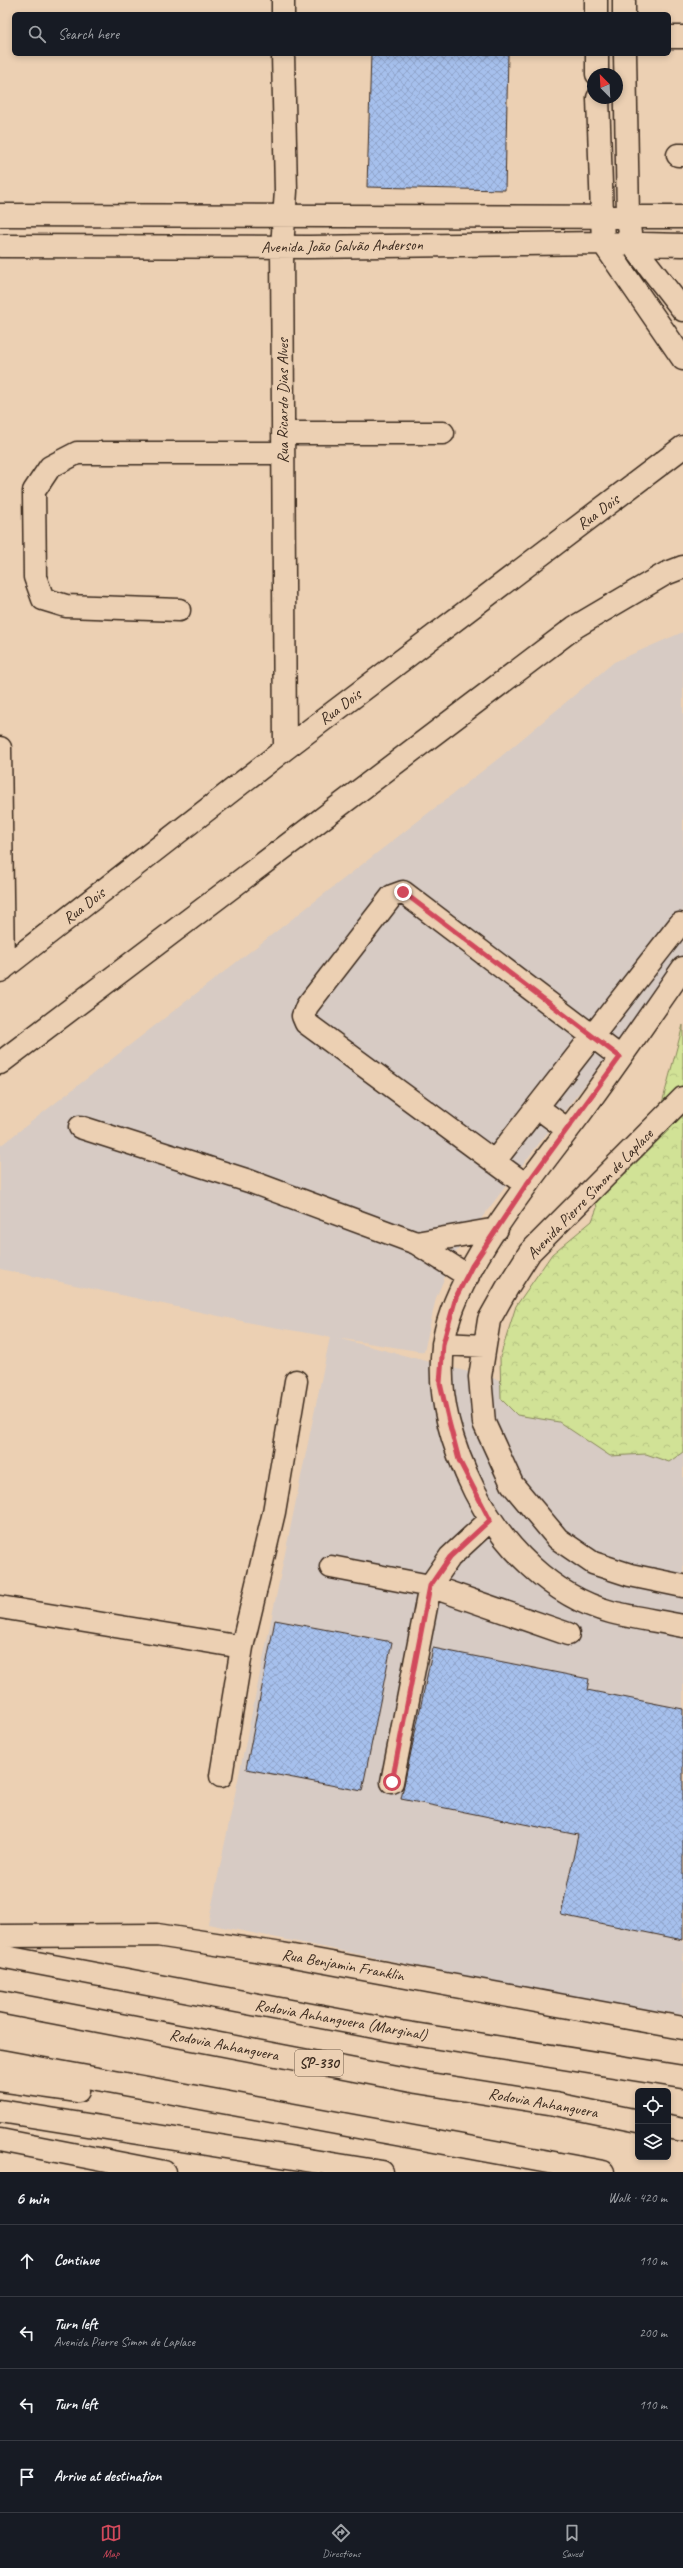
<!DOCTYPE html>
<meta charset="utf-8">
<style>
body{margin:0;font-family:Caveat,sans-serif;background:#20242c;color:#f1f3f6}
.controls{position:absolute;right:12px;bottom:12px;display:grid;overflow:hidden;border-radius:6px;box-shadow:0 2px 6px #0003}
.controls button{width:36px;height:36px;display:grid;place-items:center;padding:0;border:0;border-bottom:1px solid #363941;background:#171b24;color:#f1f3f6;font:20px sans-serif}
.compass{position:absolute;left:587px;top:68px;width:36px;height:36px;border-radius:50%;background:#171b24;box-shadow:0 2px 6px #0003;rotate:336deg}
.stop{position:absolute;width:12px;height:12px;margin:-9px;border:3px solid #d1495b;border-radius:50%;background:#fff}
.stop.end{background:#d1495b;border-color:#fff;box-shadow:0 1px 4px #0008}
.list{margin:0;padding:0;list-style:none}
h2{display:flex;justify-content:space-between;align-items:center;height:52px;margin:0;padding:0 16px;font-size:17px}
h2 small{font-size:13px;font-weight:400;color:#9ea1a6}
.list li{display:grid;grid-template-columns:26px 1fr auto;gap:12px;align-items:center;box-sizing:border-box;height:72px;padding:0 16px;border-top:1px solid #363941}
.list b{display:block;font-size:15px;white-space:nowrap}
.list p{margin:0;font-size:13px;white-space:nowrap;color:#9ea1a6}
.list em{font-size:13px;font-style:normal;color:#9ea1a6}
.icon{flex:none;width:22px;height:22px;fill:none;stroke:currentColor;stroke-width:2;stroke-linecap:round;stroke-linejoin:round}
.map{position:relative;flex:none;width:683px;height:2172px;overflow:hidden}
.search{position:absolute;background:#171b24;box-shadow:0 2px 6px #0003;left:12px;right:12px;top:12px;height:44px;display:flex;align-items:center;gap:10px;box-sizing:border-box;padding:0 14px;border-radius:6px;color:#9ea1a6;font-size:15px}
.sheet{height:340px;background:#171b24}
nav{display:flex;justify-content:space-around;align-items:center;box-sizing:border-box;height:56px;border-top:1px solid #363941;background:#171b24;font-size:11px;color:#9ea1a6}
nav a{display:grid;justify-items:center;gap:2px}
nav .on{color:#d1495b}
.map>svg:first-child{display:block}
.built{fill:#d7cbc4}
.forest{fill:url(#forest-crowns);stroke:#86865a}
.building{fill:url(#building-cross-hatch);stroke:#3b2a1e}
.lines{fill:none;stroke-linecap:round;stroke-linejoin:round}
.minor-casing{stroke:#3b2a1e;stroke-width:25}
.highway-casing{stroke:#3b2a1e;stroke-width:25}
.minor{stroke:#ecd0b3;stroke-width:22}
.highway{stroke:#ecd0b3;stroke-width:22}
.route{stroke:#d1495b;stroke-width:5}
.labels{text-anchor:middle;dominant-baseline:central;stroke-width:3;stroke-linejoin:round;paint-order:stroke}
.shield{fill:#ecd0b3;stroke:#705c4b;stroke-width:1}
.shield-label{font-size:15px;font-weight:bold;fill:#3b2a1e}
.street-label{font-size:16px;fill:#3b2a1e;stroke:#ecd0b3}
</style>
<div class="map">
<svg width="683" height="2172" viewBox="0 0 683 2172">
<defs>
<pattern id="forest-crowns" width="20" height="18" patternUnits="userSpaceOnUse"><rect width="20" height="18" fill="#d1e296"/><path d="M2 6a3 3 0 1 1 6 0M12 15a3 3 0 1 1 6 0" fill="none" stroke="#b4c281"/></pattern>
<pattern id="building-cross-hatch" width="8" height="8" patternUnits="userSpaceOnUse"><rect width="8" height="8" fill="#a6c0ed"/><path d="M0 0l8 8M0 8l8-8" fill="none" stroke="#90a5cb"/></pattern>
</defs>
<rect width="100%" height="100%" fill="#ecd0b3"/>
<filter id="ink" filterUnits="userSpaceOnUse"><feTurbulence type="fractalNoise" baseFrequency=".025" numOctaves="2"/><feDisplacementMap in="SourceGraphic" scale="8" xChannelSelector="R" yChannelSelector="G"/><feConvolveMatrix kernelMatrix="1 2 1 2 8 2 1 2 1" color-interpolation-filters="sRGB"/></filter>
<g filter="url(#ink)">
<path class="built" d="M683,632V960L505,1187L454,1255L436,1298L424,1352L337,1338L616,1410L683,1398V2015L536,1990L208,1924L330,1337L256,1324L0,1269V1146L499,758L614,662Z"/>
<path class="forest" d="M683,1025V1452L669,1462L646,1454L610,1456L559,1422L517,1415L501,1399L500,1357L516,1306L552,1254L592,1221L597,1208L594,1192L661,1107Z"/>
<path class="building" d="M371,54H508L505,190L367,187Z
M275,1620L392,1642L362,1791L246,1769Z
M433,1648L589,1679L587,1690L683,1709V1940L561,1915L578,1835L401,1799Z"/>
<g class="lines">
<g class="minor-casing">
<path id="minor" d="M283,0V14
M596,0V14
M624,0V14
M669,37H683
M283,54L286,191L282,247L285,749
M597,54V74
M625,54L628,216L631,243L683,310
M598,98L603,243L683,359
M678,155H683
M0,215L683,217
M0,246L309,247L603,243L683,245
M283,433H443
M179,610L66,606L43,599L35,577L34,491L50,467L77,453H283
M0,748L3,969
M683,968C650,1016 617,1063 583,1110C538,1171 452,1271 443,1346C437,1398 452,1446 475,1492C502,1545 551,1596 611,1612C634,1618 659,1621 683,1626
M0,971L285,749L683,447
M0,1063L575,627L665,574L683,567
M683,1098L530,1252L507,1288L489,1320L480,1377L484,1423L512,1484L558,1539L593,1563L630,1575L683,1586
M537,1107L568,1130
M80,1127L249,1181L416,1243L468,1276
M494,1162L680,924
M526,1185L306,1023L303,1016L307,1006L392,896L403,892L620,1057
M416,1243L497,1229
M443,1344L484,1346
M331,1567L430,1586L568,1634
M0,1607L242,1647
M221,1776L242,1647L274,1512L296,1381
M392,1782L430,1586L450,1557L490,1520
M0,1936L157,1935L282,1954L683,2028
M0,2140L164,2172"/>
</g>
<g class="highway-casing">
<path id="highway" d="M0,1956L401,2032L683,2077
M0,2002L417,2082L555,2104L638,2121
M0,2061L603,2172
M0,2080L78,2091
M0,2111L382,2172
M668,2127L683,2130"/>
</g>
<use href="#minor" class="minor"/>
<use href="#highway" class="highway"/>
</g>
</g>
<g class="lines" filter="url(#ink)">
<path class="route" d="M392,1782L430,1586L450,1557L490,1520L459,1460L449,1422L440,1383L443,1344L456,1297L472,1266L526,1185L620,1057L403,892"/>
</g>
<g class="labels">
<rect class="shield" x="295" y="2050" width="48" height="26" rx="3"/>
<g class="shield-label">
<text x="319" y="2063">SP-330</text>
</g>
<g class="street-label">
<text transform="translate(342 246) rotate(-1)">Avenida João Galvão Anderson</text>
<text transform="translate(283 401) rotate(-90)">Rua Ricardo Dias Alves</text>
<text transform="translate(598 512) rotate(-37)">Rua Dois</text>
<text transform="translate(340 707) rotate(-37)">Rua Dois</text>
<text transform="translate(84 906) rotate(-38)">Rua Dois</text>
<text transform="translate(590 1194) rotate(-46)">Avenida Pierre Simon de Laplace</text>
<text transform="translate(343 1965) rotate(10)">Rua Benjamin Franklin</text>
<text transform="translate(341 2020) rotate(10)">Rodovia Anhanguera (Marginal)</text>
<text transform="translate(224 2045) rotate(11)">Rodovia Anhanguera</text>
<text transform="translate(543 2103) rotate(10)">Rodovia Anhanguera</text>
</g>
</g>
</svg>
<div class="controls">
<button><svg class="icon" aria-label="locate" viewBox="0 0 24 24"><circle cx="12" cy="12" r="6"/><path d="M12 2v4M12 18v4M2 12h4M18 12h4"/></svg></button>
<button><svg class="icon" aria-label="layers" viewBox="0 0 24 24"><path d="M12 4l9 5-9 5-9-5zM3 14l9 5 9-5"/></svg></button>
</div>
<svg class="compass" viewBox="-18 -18 36 36"><path d="M0-13l5 13h-10z" fill="#e53935"/><path d="M0 13l5-13h-10z" fill="#9ea1a6"/></svg>
<div class="stop" style="left:392px;top:1782px"></div>
<div class="stop end" style="left:403px;top:892px"></div>
<div class="search"><svg class="icon" aria-label="search" viewBox="0 0 24 24"><circle cx="10" cy="10" r="6"/><path d="M15 15l6 6"/></svg>Search here</div>
</div>
<section class="sheet">
<h2>6 min<small>Walk · 420 m</small></h2>
<ul class="list">
<li><svg class="icon" aria-label="ahead" viewBox="0 0 24 24"><path d="M12 20V5M6 11l6-6 6 6"/></svg><div><b>Continue</b></div><em>110 m</em></li>
<li><svg class="icon" aria-label="left" viewBox="0 0 24 24"><path d="M17 20v-9H6M10 6l-5 5 5 5"/></svg><div><b>Turn left</b><p>Avenida Pierre Simon de Laplace</p></div><em>200 m</em></li>
<li><svg class="icon" aria-label="left" viewBox="0 0 24 24"><path d="M17 20v-9H6M10 6l-5 5 5 5"/></svg><div><b>Turn left</b></div><em>110 m</em></li>
<li><svg class="icon" aria-label="arrive" viewBox="0 0 24 24"><path d="M6 21V4h12l-3 4 3 4H6"/></svg><div><b>Arrive at destination</b></div></li>
</ul>
</section>
<nav>
<a class="on"><svg class="icon" aria-label="map" viewBox="0 0 24 24"><path d="M3 6l6-2 6 2 6-2v14l-6 2-6-2-6 2zM9 4v14M15 6v14"/></svg>Map</a>
<a><svg class="icon" aria-label="directions" viewBox="0 0 24 24"><path d="M12 3l9 9-9 9-9-9zM9 14v-3h6M13 9l2 2-2 2"/></svg>Directions</a>
<a><svg class="icon" aria-label="saved" viewBox="0 0 24 24"><path d="M7 4h10v16l-5-4-5 4z"/></svg>Saved</a>
</nav>
